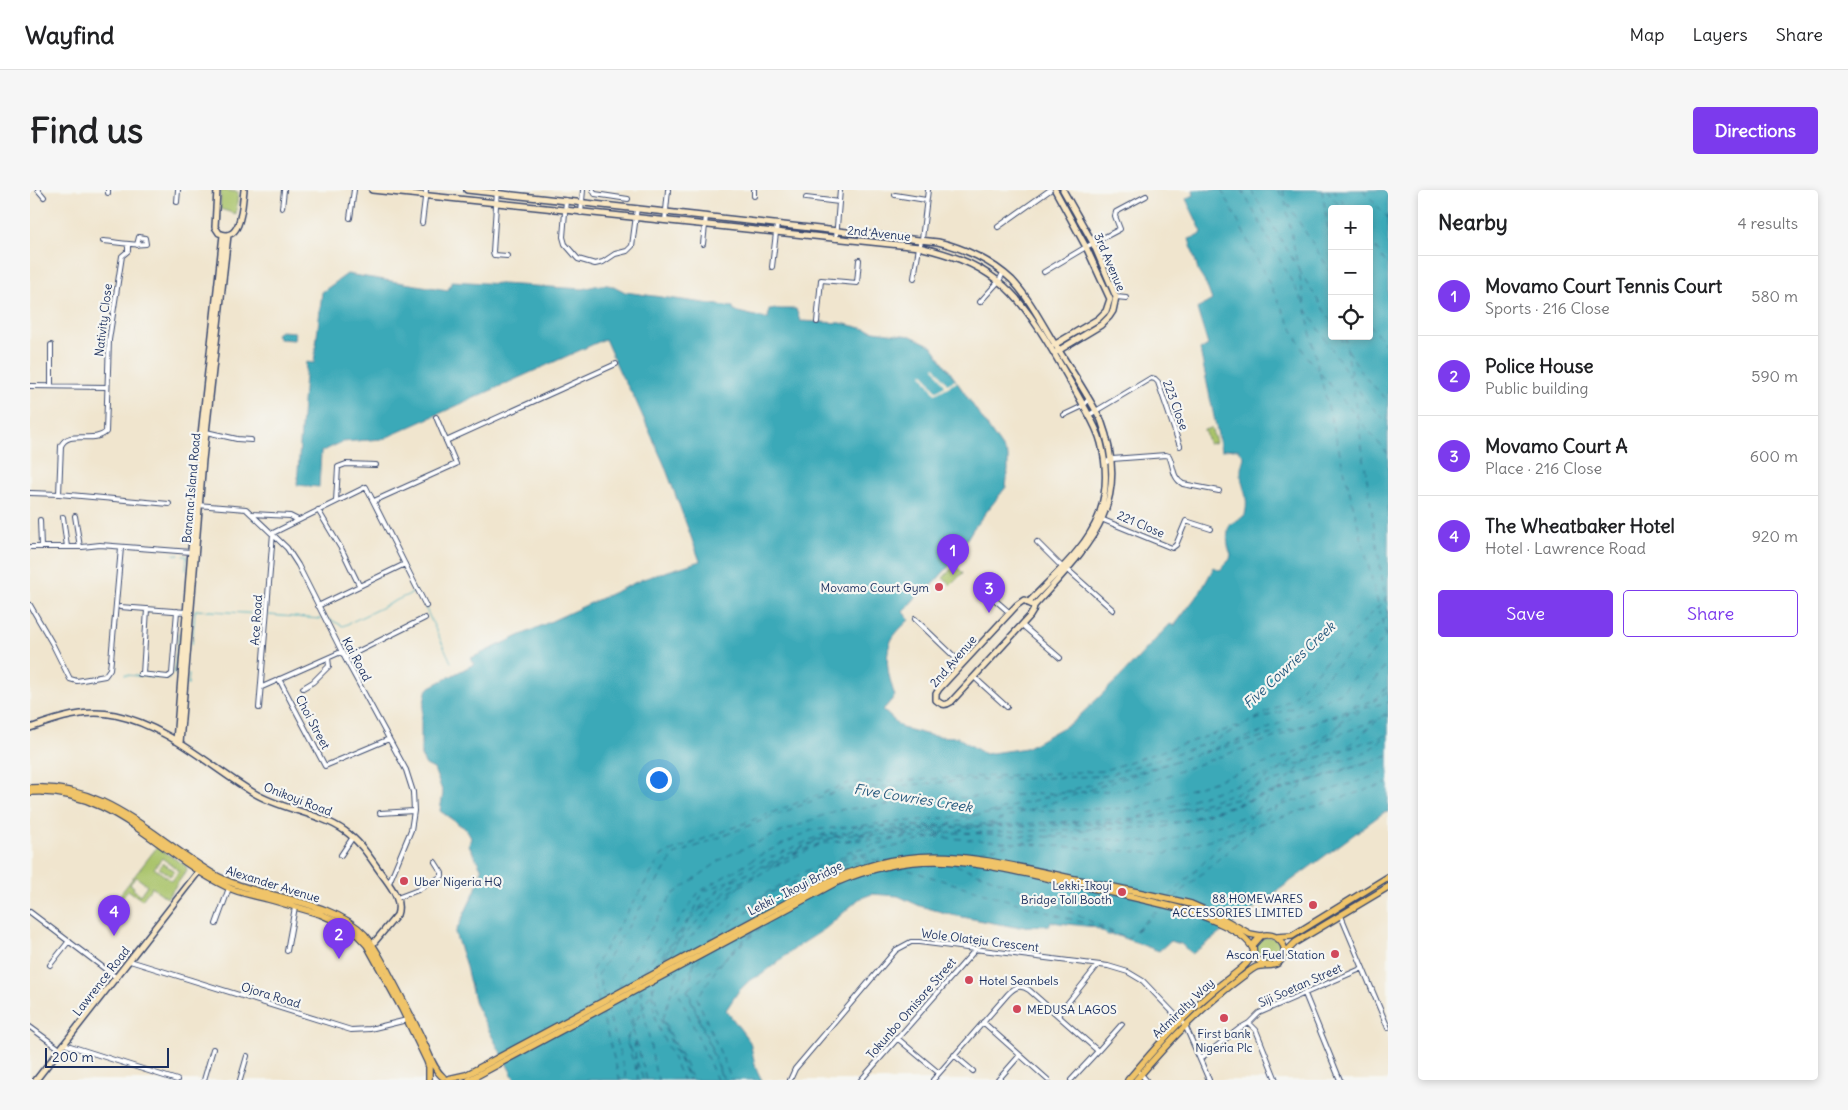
<!DOCTYPE html>
<meta charset="utf-8">
<style>
body{margin:0;font-family:Delius,sans-serif;background:#f6f6f6;color:#202124}
.controls{position:absolute;right:15px;top:15px;display:grid;overflow:hidden;border-radius:5px;box-shadow:0 2px 8px #0003}
.controls button{width:45px;height:45px;display:grid;place-items:center;padding:0;border:0;border-bottom:1px solid #e0e0e0;background:#fff;color:#202124;font:25px sans-serif}
.scale{position:absolute;left:15px;bottom:12px;width:124px;box-sizing:border-box;padding-left:5px;border:2px solid #1b2f5e;border-top:0;font-size:14px;line-height:18px;white-space:nowrap;color:#1b2f5e;-webkit-text-stroke:4px #f6f6f2;paint-order:stroke}
.you{position:absolute;left:628px;top:589px;width:18px;height:18px;margin:-12px;border:4px solid #fff;border-radius:50%;background:#1a73e8;box-shadow:0 0 0 8px #1a73e833}
.badge{display:grid;place-items:center;width:32px;height:32px;border-radius:50%;background:#7c3aed;color:#fff;font-size:16px;font-weight:700}
.pin{position:absolute;translate:-50% -41px;filter:drop-shadow(0 1px 2px #0008)}
.pin::after{content:'';position:absolute;top:26px;width:18px;height:15px;background:inherit;clip-path:polygon(0 0,100% 0,50% 100%)}
.list{margin:0;padding:0;list-style:none}
h2{display:flex;justify-content:space-between;align-items:center;height:65px;margin:0;padding:0 20px;font-size:21px}
h2 small{font-size:16px;font-weight:400;color:#757577}
.list li{display:grid;grid-template-columns:32px 1fr auto;gap:15px;align-items:center;box-sizing:border-box;height:80px;padding:0 20px;border-top:1px solid #e0e0e0}
.list b{display:block;font-size:19px;white-space:nowrap}
.list p{margin:0;font-size:16px;white-space:nowrap;color:#757577}
.list em{font-size:16px;font-style:normal;color:#757577}
.actions{display:flex;gap:10px;padding:15px 20px}
.actions a{flex:1;padding:11px 0;border:1px solid #7c3aed;border-radius:5px;text-align:center;font-size:18px;color:#7c3aed}
.actions .main{background:#7c3aed;color:#fff}
.icon{flex:none;width:28px;height:28px;fill:none;stroke:currentColor;stroke-width:2;stroke-linecap:round;stroke-linejoin:round}
.map{position:relative;flex:none;width:1358px;height:890px;overflow:hidden;border-radius:5px}
header{display:flex;align-items:center;gap:30px;box-sizing:border-box;height:70px;padding:0 25px;background:#fff;border-bottom:1px solid #e0e0e0}
header strong{font-size:24px}
nav{display:flex;gap:28px;margin-inline-start:auto;font-size:18px}
.intro{display:flex;align-items:center;justify-content:space-between;box-sizing:border-box;height:120px;padding:0 30px}
h1{margin:0;font-size:35px}
.button{padding:12px 22px;border-radius:5px;background:#7c3aed;color:#fff;font-size:18px;font-weight:700}
main{display:flex;gap:30px;padding:0 30px}
aside{flex:1;background:#fff;border-radius:5px;box-shadow:0 2px 8px #0003}
.map>svg:first-child{display:block}
.green{fill:#a9c369;stroke:#627964;fill-rule:evenodd}
.water{fill:#3aa9b8;stroke:#2a6c8b;fill-rule:evenodd}
.pier{fill:#f0e5ce}
.lines{fill:none;stroke-linecap:round;stroke-linejoin:round}
.stream{stroke:#3aa9b8;stroke-width:1}
.ferry{stroke:#265a7e;stroke-width:1;stroke-dasharray:6 5;stroke-linecap:butt}
.street-casing{stroke:#3b4a6f;stroke-width:6}
.secondary-casing{stroke:#3b4a6f;stroke-width:8}
.primary-casing{stroke:#3b4a6f;stroke-width:8}
.street{stroke:#fff;stroke-width:4}
.secondary{stroke:#f9e7c3;stroke-width:5}
.primary{stroke:#f0c469;stroke-width:5.5}
.poi-dot{fill:#d1495b;stroke:#f6f6f2;stroke-width:2}
.labels{text-anchor:middle;dominant-baseline:central;stroke-width:4.5;stroke-linejoin:round;paint-order:stroke}
.street-label{font-size:12px;fill:#1b2f5e;stroke:#f6f6f2}
.poi-label{font-size:12px;fill:#1b2f5e;stroke:#f6f6f2;text-anchor:end}
.water-label{font-size:14px;font-style:italic;fill:#265a7e;stroke:#f6f6f2}
</style>
<header>
<strong>Wayfind</strong>
<nav><a>Map</a><a>Layers</a><a>Share</a></nav>
</header>
<div class="intro"><h1>Find us</h1><a class="button">Directions</a></div>
<main>
<div class="map">
<svg width="1358" height="890" viewBox="0 0 1358 890">
<rect width="100%" height="100%" fill="#f6f6f2"/>
<filter id="ink" filterUnits="userSpaceOnUse"><feTurbulence type="fractalNoise" baseFrequency=".02" numOctaves="2"/><feDisplacementMap in="SourceGraphic" scale="10" xChannelSelector="R" yChannelSelector="G"/><feConvolveMatrix kernelMatrix="1 2 1 2 8 2 1 2 1" color-interpolation-filters="sRGB"/></filter>
<filter id="wash" filterUnits="userSpaceOnUse"><feTurbulence type="fractalNoise" baseFrequency=".0096" numOctaves="4" result="noise"/><feDisplacementMap in="SourceGraphic" scale="20" xChannelSelector="R" yChannelSelector="G"/><feGaussianBlur stdDeviation="1.12" result="paint"/><feColorMatrix in="noise" values="0 0 0 0 0 0 0 0 0 0 0 0 0 0 0 0 0 1.4 0 .05"/><feComposite in="paint" operator="in"/></filter>
<g filter="url(#wash)">
<rect width="100%" height="100%" fill="#f0e5ce"/>
<path class="green" d="M191,0L208,2L206,24L190,19Z
M1181,238L1186,252L1179,254L1174,240Z
M925,375L933,383L921,395L913,388Z
M127,657L156,676L157,680L137,708L122,697L112,710L98,700L88,713L85,711ZM132,668L149,681L142,691L124,678ZM106,687L117,695L110,705L103,699L104,697L100,694Z
M133,673L144,681L140,686L129,678Z
M1226 760a13 13 0 1 1 26 0a13 13 0 1 1-26 0Z"/>
<path class="water" d="M1163,0H1358V622L1353,623L1162,764L1151,754L1140,751L1129,761L1085,745H1078L1064,737L1021,732L1020,735L985,737L922,725L890,716L868,706L842,704L829,709L795,739L767,757L731,785L720,790L708,802L696,820L720,852L726,879L732,890H485L445,814L435,773L425,743L445,701L452,680L439,655L441,647L437,640L410,621L413,603L404,579L396,575L391,566V530L396,502L400,497L444,474L441,468L613,389L670,371L634,274L605,209L591,185L575,149L353,249L312,252L291,262L289,297L267,295L276,172L284,173L292,102L317,84L418,100L422,91L553,99C572,94 578,92 595,102L703,117L704,121L738,129L739,119H766L770,131L811,133L844,141L881,146L902,156L978,266V280L976,297L943,339L924,371L900,397L887,406L873,422L880,429C874,435 866,442 862,449C853,467 859,488 865,506L853,520L872,538L903,546L927,547L955,564L996,558L1043,532L1092,485L1140,434L1144,436L1172,399L1184,377L1190,380L1200,369L1201,364C1196,355 1197,345 1199,335L1215,325C1220,304 1210,297 1211,280C1211,276 1213,271 1214,267L1208,259L1191,260L1170,160L1178,155L1167,119L1182,110L1176,94L1169,83L1159,49L1170,45L1172,42L1156,9L1164,5ZM1302,19H1339V146H1302Z
M250,141L265,142L264,150L249,149L246,144Z"/>
<path class="pier" d="M905,176L917,194L925,190L927,192L905,204L892,184L894,183L906,201L915,196L904,177Z"/>
<g class="lines">
<path class="stream" d="M144,364L149,365
M153,366H157L156,380
M395,417L421,472
M239,425L290,429
M299,429L313,436L386,401
M162,454L165,420L231,424
M144,484L149,443
M95,485L139,488
M158,495L159,484"/>
<path class="ferry" d="M1192,0L1276,166L1358,264
M1212,0L1275,116
M1221,0L1267,76
M1248,0L1254,9
M1253,0L1284,161L1358,453
M1292,0L1302,63
M1297,0L1312,19
M1304,0L1318,19
M1333,0L1358,28
M1355,0L1358,3
M1257,13L1302,84
M1339,49L1358,76
M1339,52L1346,61
M1269,80L1302,133
M1276,119L1320,187
M1339,134L1358,157
M1310,146L1316,156
M1315,146L1358,426
M1318,160L1333,185L1358,211
M1323,191L1335,210L1358,233
M1324,517L1344,510L1358,496
M1335,518L1358,512
M1354,526L1358,525
M1225,530L1266,517L1358,425
M1291,530L1331,519
M1307,537L1358,501
M1298,549L1350,528
M1285,553L1302,541
M1318,558L1357,545
M1173,563L1275,535
M1299,574L1335,563L1358,545
M1249,580L1282,556
M1263,585L1295,576
M1281,590L1358,565
M1278,592L1358,566
M1226,596L1245,582
M1059,600L1230,543L1313,501L1358,443
M1034,602L1143,572
M1252,615L1358,582
M1000,620L1053,602
M1147,621L1208,609L1223,598
M959,623L1027,604
M1223,624L1248,617
M1122,626L1131,625
M1109,627L1314,559
M1100,631L1111,628
M1153,631L1277,591
M1020,633L1095,632L1103,629
M957,634L996,621
M916,635L950,625
M946,637L1154,632L1274,593
M1063,638L1077,635
M862,640L880,637H910
M890,640L916,642
M878,641H889
M818,642L830,637L966,634
M860,643L879,641
M924,643L1134,637L1146,633
M935,643L1132,652L1219,625
M829,645L917,643
M807,647L843,642
M872,647L880,645
M904,647L1135,664L1358,593
M1017,647L1055,640
M815,651L898,647
M783,652L793,646H807
M990,653L1010,649
M769,659L776,654H781
M763,664L771,659
M831,665L943,637
M929,665L984,654
M811,670L827,666
M805,675L819,662L845,670
M926,675L1006,705L1097,749L1130,716
M739,677L748,671
M744,677L791,654L849,645
M800,677L817,662L866,649
M868,677L1067,737L1086,745
M728,678L791,649L803,648
M853,680L868,677
M703,690L812,644
M776,699L802,677
M686,702L693,694
M771,702L797,680
M692,705L698,698L726,685
M1140,706L1295,552L1358,473
M1144,708L1358,521
M671,719L754,670
M664,721L674,701L699,691
M660,730L676,713
M1106,741L1133,717
M691,745L735,705L805,675L850,670
M649,751L687,710
M677,752L709,718L780,679L807,671
M701,762L732,735
M652,767L656,752L708,697
M634,768L645,756
M670,768L647,799L687,890
M695,768L726,738
M692,771L667,808L702,890
M636,774L662,724
M648,780L633,829L663,890
M625,781L661,725L714,679L794,644L1126,627L1259,587
M621,783L628,775
M619,784L649,742
M608,789L669,702L732,664L782,640L990,621L1105,618L1240,572L1295,550
M622,796L631,831L659,890
M591,798L589,791L642,705L695,667L742,646L807,620L923,608L1096,600L1251,545L1321,518
M659,799L664,771
M659,799L657,800L693,890
M610,800L626,885L629,890
M622,804L626,833L653,890
M574,807L568,784L644,665L810,600L944,590L1075,586L1182,552L1260,510L1358,406
M594,809L617,890
M569,812L561,782L632,665L819,593L1072,581L1214,534
M577,818L597,890
M571,821L590,890
M632,829L660,890
M603,834L601,818L613,800
M603,841L608,890
M599,847L597,850L605,869
M607,872L614,890
M606,880L596,850L626,793
M694,890L658,800L737,733"/>
</g>
</g>
<g filter="url(#ink)">
<g class="lines">
<g class="street-casing">
<path id="street" d="M8,0L14,7
M467,0L463,62L464,65L477,66
M563,0L565,4L598,9
M78,3V0
M865,5L896,10
M724,6V0
M776,8L809,12
M536,10L533,47L535,54L548,69L565,74L573,72L585,64L597,61L602,56L607,18
M147,12L148,0
M252,18L254,0
M551,23L553,0
M320,28L324,0
M635,31L638,0
M392,33L396,0
M968,37L1020,0
M806,49L810,0
M73,51C87,52 102,56 116,54L115,48L109,47L107,55
M673,54L676,26
M742,77L747,34
M1014,82L1056,57L1090,39L1085,26L1086,22L1116,6
M884,88L889,57L892,49L898,0
M1086,107L1096,108
M950,112L969,91L973,83
M787,132L791,90L827,93L829,70
M21,155V196
M0,196L76,197
M1034,225L1053,216L1059,209
M1059,225L1121,188L1125,189L1128,192L1150,256
M176,242L207,249L221,250
M416,251L586,174
M1075,273L1082,269L1136,265L1139,266C1144,276 1142,288 1153,294L1189,301
M0,303L29,304L139,314
M29,304L31,256C38,239 64,254 76,242L79,150L92,66L98,61V54
M306,311L308,277L316,274L346,275
M344,311L426,274L406,227
M167,315L216,319L257,358L268,375L315,468L376,580L383,602L384,621L381,640L359,693
M288,320L312,360L329,395
M222,324L260,326L268,330
M45,326L50,357
M33,327L37,357
M1071,329L1142,358L1146,355L1156,331L1181,339
M10,330L11,357
M1007,352L1032,377L1037,379L1083,420
M0,357H52L70,355L161,362
M956,402L980,423
M0,415L22,453L40,489L47,491L75,486L80,479L81,470L91,358
M288,416L375,374
M90,417L156,422
M885,429L932,474
M992,435L1030,468
M315,468L395,428
M110,484L138,487L142,484L147,421
M113,484L117,419
M944,487L977,517
M249,489L295,576L359,549
M232,497L311,462
M273,498L283,492L299,476L298,468
M229,518L243,343L336,297L396,416
M350,623L384,621
M311,665L323,647
M367,708L388,700L412,686V683L405,672
M0,722L87,788
M1311,726L1358,838
M186,734L199,698
M257,761L265,717
M100,771L321,840L340,839L377,830
M20,775L39,751
M1275,804L1310,890
M1028,825L1068,775
M953,832L1018,890
M1219,833L1226,840L1246,890
M0,837L30,859
M867,848L909,883
M34,854L147,890
M1068,861L1092,834
M924,865L943,881
M1170,869L1210,838L1219,833L1229,823L1333,778
M1110,883L1116,890
M174,890L183,859
M210,890L217,866
M760,890L765,879L866,760L881,752H889L1078,776L1098,782L1113,791L1155,835L1179,890
M831,890L946,759
M903,890L978,804C985,797 990,794 999,800L1068,861L1041,890
M968,890L990,865"/>
</g>
<g class="secondary-casing">
<path id="secondary" d="M187,0L185,37L189,43C212,54 212,14 214,0
M342,0L889,57C918,64 944,72 968,91C999,113 1031,176 1050,209C1058,224 1067,237 1071,253C1077,276 1077,302 1069,325C1057,358 1022,387 998,413
M437,0L908,52C934,58 962,71 982,90C998,107 1009,128 1021,148C1038,175 1056,202 1071,230C1103,317 1058,356 1004,416L1003,421L1000,426L921,512C915,516 912,515 906,510V504L909,499L987,415L994,410L1004,416
M1024,155L1068,129L1076,121L1080,109L1056,57L1025,0
M1026,162L1071,135L1079,127L1083,121L1086,107L1063,53L1033,0
M0,538C28,528 55,519 85,525C138,536 179,576 224,603C252,620 288,622 315,641C332,653 342,671 354,687C362,698 372,711 367,725L342,755
M146,551L168,272L193,45
M150,553L173,270L198,45
M6,890L169,681"/>
</g>
<g class="primary-casing">
<path id="primary" d="M0,598C65,594 105,631 156,666C169,675 181,684 195,690C237,709 302,710 335,745C344,755 350,768 357,780C369,803 382,827 393,851C399,863 403,879 413,887
M0,602C80,596 129,664 195,696C208,703 224,705 238,709C256,714 273,719 290,724L313,734L323,740L337,755L372,819L397,871L399,877V890
M1247,747L1262,746L1358,687
M1255,763L1266,752L1358,697
M418,889L436,885L784,698C881,650 935,665 1035,687C1077,696 1119,704 1161,714L1186,725L1220,744L1231,746
M439,890L805,693C887,658 938,671 1021,689C1062,698 1103,707 1144,717C1164,722 1215,739 1223,759
M1098,890C1128,855 1157,821 1193,793C1204,784 1218,776 1223,763
M1106,890C1140,850 1171,817 1213,786C1217,783 1222,779 1226,777C1235,774 1245,778 1251,770C1261,756 1246,741 1231,746L1223,755L1224,767L1235,775"/>
</g>
<use href="#street" class="street"/>
<use href="#secondary" class="secondary"/>
<use href="#primary" class="primary"/>
</g>
</g>
<g class="poi-dot">
<circle cx="909" cy="397" r="5"/>
<circle cx="374" cy="691" r="5"/>
<circle cx="1092" cy="702" r="5"/>
<circle cx="1283" cy="715" r="5"/>
<circle cx="1305" cy="764" r="5"/>
<circle cx="939" cy="790" r="5"/>
<circle cx="987" cy="819" r="5"/>
<circle cx="1194" cy="828" r="5"/>
</g>
<g class="labels">
<g class="street-label">
<text transform="translate(849 43) rotate(6)">2nd Avenue</text>
<text transform="translate(1080 72) rotate(67)">3rd Avenue</text>
<text transform="translate(73 130) rotate(-83)">Nativity Close</text>
<text transform="translate(1146 215) rotate(70)">223 Close</text>
<text transform="translate(161 298) rotate(-85)">Banana Island Road</text>
<text transform="translate(1111 334) rotate(23)">221 Close</text>
<text transform="translate(226 430) rotate(-86)">Ace Road</text>
<text transform="translate(327 469) rotate(62)">Kai Road</text>
<text transform="translate(923 471) rotate(-49)">2nd Avenue</text>
<text transform="translate(283 532) rotate(62)">Choi Street</text>
<text transform="translate(268 609) rotate(21)">Onikoyi Road</text>
<text transform="translate(243 694) rotate(17)">Alexander Avenue</text>
<text transform="translate(765 698) rotate(-27)">Lekki - Ikoyi Bridge</text>
<text transform="translate(950 750) rotate(7)">Wole Olateju Crescent</text>
<text transform="translate(71 791) rotate(-52)">Lawrence Road</text>
<text transform="translate(1270 795) rotate(-24)">Siji Soetan Street</text>
<text transform="translate(241 805) rotate(17)">Ojora Road</text>
<text transform="translate(881 818) rotate(-49)">Tokunbo Omisore Street</text>
<text transform="translate(1153 818) rotate(-44)">Admiralty Way</text>
</g>
<g class="poi-label">
<text x="899" y="397">Movamo Court Gym</text>
<text x="384" y="691" text-anchor="start">Uber Nigeria HQ</text>
<text x="1082" y="695">Lekki-Ikoyi<tspan x="1082" dy="14">Bridge Toll Booth</tspan></text>
<text x="1273" y="708">88 HOMEWARES<tspan x="1273" dy="14">ACCESSORIES LIMITED</tspan></text>
<text x="1295" y="764">Ascon Fuel Station</text>
<text x="949" y="790" text-anchor="start">Hotel Seanbels</text>
<text x="997" y="819" text-anchor="start">MEDUSA LAGOS</text>
<text x="1194" y="843" text-anchor="middle">First bank<tspan x="1194" dy="14">Nigeria Plc</tspan></text>
</g>
<g class="water-label">
<text transform="translate(1259 475) rotate(-43)">Five Cowries Creek</text>
<text transform="translate(883 608) rotate(9)">Five Cowries Creek</text>
</g>
</g>
</svg>
<div class="controls">
<button>+</button>
<button>−</button>
<button><svg class="icon" aria-label="locate" viewBox="0 0 24 24"><circle cx="12" cy="12" r="6"/><path d="M12 2v4M12 18v4M2 12h4M18 12h4"/></svg></button>
</div>
<div class="scale">200 m</div>
<div class="you"></div>
<div class="pin badge" style="left:923px;top:385px">1</div>
<div class="pin badge" style="left:309px;top:769px">2</div>
<div class="pin badge" style="left:959px;top:423px">3</div>
<div class="pin badge" style="left:84px;top:746px">4</div>
</div>
<aside>
<h2>Nearby<small>4 results</small></h2>
<ul class="list">
<li><span class="badge">1</span><div><b>Movamo Court Tennis Court</b><p>Sports · 216 Close</p></div><em>580 m</em></li>
<li><span class="badge">2</span><div><b>Police House</b><p>Public building</p></div><em>590 m</em></li>
<li><span class="badge">3</span><div><b>Movamo Court A</b><p>Place · 216 Close</p></div><em>600 m</em></li>
<li><span class="badge">4</span><div><b>The Wheatbaker Hotel</b><p>Hotel · Lawrence Road</p></div><em>920 m</em></li>
</ul>
<div class="actions"><a class="main">Save</a><a>Share</a></div>
</aside>
</main>
